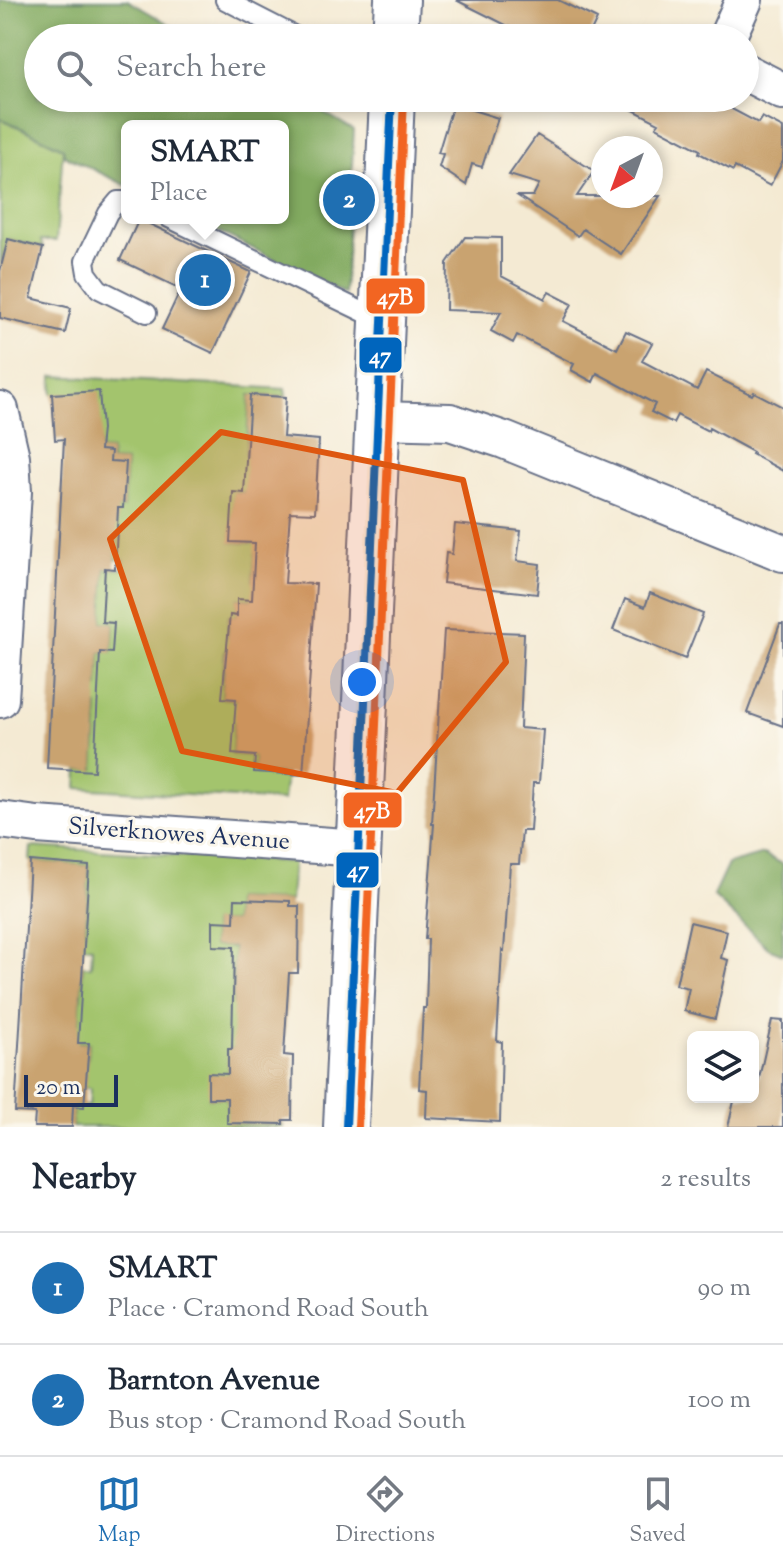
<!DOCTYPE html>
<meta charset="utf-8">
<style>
body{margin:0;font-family:"Sorts Mill Goudy",serif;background:#f2f2f3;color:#1f2937}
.controls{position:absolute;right:24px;bottom:24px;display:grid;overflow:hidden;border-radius:12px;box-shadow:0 4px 12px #0003}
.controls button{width:72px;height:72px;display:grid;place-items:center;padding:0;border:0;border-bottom:2px solid #e0e1e3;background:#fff;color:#1f2937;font:40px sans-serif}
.compass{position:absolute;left:591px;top:136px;width:72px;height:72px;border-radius:50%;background:#fff;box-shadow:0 4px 12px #0003;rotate:221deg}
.scale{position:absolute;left:24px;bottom:20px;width:94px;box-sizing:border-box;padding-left:8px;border:4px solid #1b2f5e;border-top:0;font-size:22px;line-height:28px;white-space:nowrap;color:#1b2f5e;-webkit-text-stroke:6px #fbf7ec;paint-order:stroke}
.you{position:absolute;left:362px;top:682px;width:28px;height:28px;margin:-20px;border:6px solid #fff;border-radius:50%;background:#1a73e8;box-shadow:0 0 0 12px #1a73e833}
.badge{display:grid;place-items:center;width:52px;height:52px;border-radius:50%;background:#1f6fb2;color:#fff;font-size:26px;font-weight:700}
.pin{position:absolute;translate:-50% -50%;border:4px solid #fff;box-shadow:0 2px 8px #0006}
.popup{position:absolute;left:121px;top:120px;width:168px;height:104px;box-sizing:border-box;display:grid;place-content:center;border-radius:12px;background:#fff;filter:drop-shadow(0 2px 6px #0005);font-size:26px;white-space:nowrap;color:#747a83}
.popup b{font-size:30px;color:#1f2937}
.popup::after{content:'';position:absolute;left:50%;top:100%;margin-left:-16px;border:16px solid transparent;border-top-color:#fff}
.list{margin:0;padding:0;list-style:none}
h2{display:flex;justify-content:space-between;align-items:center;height:104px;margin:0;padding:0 32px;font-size:34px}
h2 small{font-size:26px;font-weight:400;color:#747a83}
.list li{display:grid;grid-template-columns:52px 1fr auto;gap:24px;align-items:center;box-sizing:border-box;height:112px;padding:0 32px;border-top:2px solid #e0e1e3}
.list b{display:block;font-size:30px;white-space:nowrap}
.list p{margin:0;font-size:26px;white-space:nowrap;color:#747a83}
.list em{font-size:26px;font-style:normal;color:#747a83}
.icon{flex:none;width:44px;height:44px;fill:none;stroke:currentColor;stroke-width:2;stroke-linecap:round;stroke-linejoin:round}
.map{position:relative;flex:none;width:783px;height:1127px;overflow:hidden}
.search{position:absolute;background:#fff;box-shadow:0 4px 12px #0003;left:24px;right:24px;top:24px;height:88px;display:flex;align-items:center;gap:20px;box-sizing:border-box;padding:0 28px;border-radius:44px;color:#747a83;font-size:30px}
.sheet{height:328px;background:#fff}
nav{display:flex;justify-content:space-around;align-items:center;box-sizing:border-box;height:112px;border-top:2px solid #e0e1e3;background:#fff;font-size:22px;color:#747a83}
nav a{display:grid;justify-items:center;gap:4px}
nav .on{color:#1f6fb2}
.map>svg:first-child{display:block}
.green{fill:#a3c46d;stroke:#5f7a66;stroke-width:2}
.forest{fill:#82aa60;stroke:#4e6c5f;stroke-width:2}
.building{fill:#c9a370}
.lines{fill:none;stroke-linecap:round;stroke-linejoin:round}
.lane-casing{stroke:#677087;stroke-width:22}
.street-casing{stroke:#677087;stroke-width:40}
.secondary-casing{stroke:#677087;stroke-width:48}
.lane{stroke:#fff;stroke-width:18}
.street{stroke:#fff;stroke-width:36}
.secondary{stroke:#fff;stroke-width:44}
.bus-1-casing{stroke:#fbf7ec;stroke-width:14}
.bus-2-casing{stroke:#fbf7ec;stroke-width:14}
.bus-1{stroke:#0065bd;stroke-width:8}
.bus-2{stroke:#f26522;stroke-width:8}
.marked{fill:#de5710;fill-opacity:0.2;stroke:#de5710;stroke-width:6;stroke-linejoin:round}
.labels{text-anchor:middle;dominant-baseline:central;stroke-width:6;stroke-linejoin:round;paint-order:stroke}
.street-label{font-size:24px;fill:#1b2f5e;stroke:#fbf7ec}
.line-badge{stroke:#fbf7ec;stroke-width:3}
.badge-label{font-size:22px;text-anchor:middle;font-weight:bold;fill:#fff}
</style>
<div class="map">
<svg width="783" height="1127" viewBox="0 0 783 1127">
<rect width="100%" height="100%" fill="#fbf7ec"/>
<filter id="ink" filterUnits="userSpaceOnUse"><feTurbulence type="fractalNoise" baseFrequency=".0125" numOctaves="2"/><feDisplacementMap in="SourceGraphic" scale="16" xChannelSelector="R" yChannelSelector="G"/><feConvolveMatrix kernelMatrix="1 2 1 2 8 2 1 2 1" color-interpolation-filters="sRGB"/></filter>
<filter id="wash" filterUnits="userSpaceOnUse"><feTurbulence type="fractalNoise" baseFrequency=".006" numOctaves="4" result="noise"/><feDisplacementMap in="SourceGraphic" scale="32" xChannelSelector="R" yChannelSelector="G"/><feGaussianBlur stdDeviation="1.8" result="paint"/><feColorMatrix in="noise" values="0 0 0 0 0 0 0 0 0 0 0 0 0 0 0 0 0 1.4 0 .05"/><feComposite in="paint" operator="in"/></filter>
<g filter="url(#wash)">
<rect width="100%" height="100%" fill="#f4ead3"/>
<path class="green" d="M0,118L63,148L56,241H41L43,248L8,239L1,266Z
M53,376L285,389L286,397L250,395L246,455L268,494L234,492L231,542L265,544L255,554L253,580L261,600L238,599L237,616H229L228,637L258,654L225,652L222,698L256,701L255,724L234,723L232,754L255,756L254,772L286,774L283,801L77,788L78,770H94L98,706L87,705L98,687L100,652H112L114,623L102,622L105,568L123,569L124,560L115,559L117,535H107V508H123L126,462L111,461V451L100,450V440L52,394Z
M31,847L293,862L290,901L235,899L234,922H213V946L234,947L233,1003L284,1050L229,1049L228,1074L209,1098H227L228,1123L283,1124V1127H72L73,1106H89L90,1088H76L88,1057L89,1043L66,1042L79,1023L83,966H91L92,947L73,945L85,930L89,866L30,861Z"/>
<path class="forest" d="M0,0H127L193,38H38V98H299L354,130L345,294L191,218H283V126H127V186L64,155L63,148L0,118Z
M763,854L783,864V954L768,948L713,896L728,864Z"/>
<g id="blocks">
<path class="building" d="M456,0H558L597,19L588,38H512L516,30Z
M610,98H711L758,123L762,117L783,128V161L770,186L735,167L733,171L699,153L700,150L656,127L659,123Z
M453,104L498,118L482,167L472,164L466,185L439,167L443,154L438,153L439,150Z
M537,135L594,171L577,196H660L621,254L583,229L578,236L518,196H533L539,184L509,175Z
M139,219L251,272L213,353L162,329L181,289L120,260Z
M465,237L501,238V276L545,299L549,292L572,304L563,321L617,349L626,331L652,343L642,361L697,390L706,372L752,395L754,392L783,407V471L752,454L753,452L709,428L708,431L677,415L673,423L651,412L655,404L597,373L593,382L571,370L574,364L517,335L513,343L491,331L501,312L446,310L447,263Z
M8,239L43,248L31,298L71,308L65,333L0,318V271Z
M99,391L102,429L100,450L111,451L110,461L126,462L123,508H118L115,569L105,568L102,622L114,623L112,653L100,652L94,771L47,768L64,439L55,440L52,394Z
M250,395L286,397L283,437L319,440L315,513L290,512L285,583L316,584L303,775L254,772L255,756L232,754L236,699L222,698L230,615L237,616V599L252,600L255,543L230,542L233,492L244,493Z
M455,524L521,531L517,561L540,564L537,594L443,583L446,553L452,554Z
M650,593L703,614L685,659L613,630L625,599L645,607Z
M780,624H783V726L747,713Z
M444,630L524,633L520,728L543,730L539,783H533L530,831H522L519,864H510L504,951L502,950L497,1041L502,1042L500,1122L426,1118L427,1090L419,1089L423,1008H426L428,939H425L434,824H432Z
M30,861L89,866L78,1043H89L84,1107L73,1106L72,1127H34L35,1113L15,1112Z
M235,899L290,901V906H299L298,973H289L284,1055L293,1056L292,1120H283V1124L227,1123V1098H208V1073L228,1074V1049H232L234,947L213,946V921L234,922Z
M690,922L727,931L721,958L728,960L715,1019L684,1011L689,988L676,985Z
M772,1020L783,1021V1127H728L735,1097H753V1082L758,1083Z"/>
</g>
</g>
<g filter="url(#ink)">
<use href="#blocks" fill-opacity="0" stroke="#677087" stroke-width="2"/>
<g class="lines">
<g class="lane-casing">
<path id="lane" d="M225,0L299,38
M127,201H118L108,213L85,261L87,273L99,289L147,313
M169,218L382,321"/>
</g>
<g class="street-casing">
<path id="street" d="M727,38L744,0
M745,72L782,91
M0,410L11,457L13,492L0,699
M379,420L450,422L504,440L783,553
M0,820L37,825L359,848"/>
</g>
<g class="secondary-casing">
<path id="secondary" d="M395,38L397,0
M346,1127L392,98"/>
</g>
<use href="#lane" class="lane"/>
<use href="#street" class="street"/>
<use href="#secondary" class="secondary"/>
<g class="bus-1-casing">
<path id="bus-1" d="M346,1127L392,98"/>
</g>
<g class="bus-2-casing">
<path id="bus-2" d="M358,1127L404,99"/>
</g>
<use href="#bus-1" class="bus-1"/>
<use href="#bus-2" class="bus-2"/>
</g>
</g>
<path class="marked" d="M221,432L463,480L506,662L397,793L182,751L110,539Z"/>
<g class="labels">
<g class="street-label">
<text transform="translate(179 835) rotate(4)">Silverknowes Avenue</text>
</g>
</g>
<g class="line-badge">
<rect x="365" y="277" width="61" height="38" rx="8" fill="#f26522"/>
<rect x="358" y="336" width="45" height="38" rx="8" fill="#0065bd"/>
<rect x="342" y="791" width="61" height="38" rx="8" fill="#f26522"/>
<rect x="335" y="851" width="45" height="38" rx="8" fill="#0065bd"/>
</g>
<g class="badge-label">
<text x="395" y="304">47B</text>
<text x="380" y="363">47</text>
<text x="372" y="818">47B</text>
<text x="358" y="877">47</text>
</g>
</svg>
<div class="controls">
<button><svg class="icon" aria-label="layers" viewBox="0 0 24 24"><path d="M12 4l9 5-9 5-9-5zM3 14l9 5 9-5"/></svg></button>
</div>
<svg class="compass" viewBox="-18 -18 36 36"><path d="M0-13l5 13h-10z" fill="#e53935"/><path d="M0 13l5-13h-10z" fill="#747a83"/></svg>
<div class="scale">20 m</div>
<div class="you"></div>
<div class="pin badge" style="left:205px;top:280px">1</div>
<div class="popup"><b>SMART</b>Place</div>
<div class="pin badge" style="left:349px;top:200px">2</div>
<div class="search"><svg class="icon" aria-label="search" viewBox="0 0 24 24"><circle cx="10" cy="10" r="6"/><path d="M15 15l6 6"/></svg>Search here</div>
</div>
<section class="sheet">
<h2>Nearby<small>2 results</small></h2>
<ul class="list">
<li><span class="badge">1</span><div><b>SMART</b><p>Place · Cramond Road South</p></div><em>90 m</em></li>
<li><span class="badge">2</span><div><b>Barnton Avenue</b><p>Bus stop · Cramond Road South</p></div><em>100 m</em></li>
</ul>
</section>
<nav>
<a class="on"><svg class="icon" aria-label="map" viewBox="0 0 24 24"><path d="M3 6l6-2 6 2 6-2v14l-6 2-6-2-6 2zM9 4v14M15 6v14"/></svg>Map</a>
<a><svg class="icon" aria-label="directions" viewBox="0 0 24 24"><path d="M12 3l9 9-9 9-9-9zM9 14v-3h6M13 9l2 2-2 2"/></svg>Directions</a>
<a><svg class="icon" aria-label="saved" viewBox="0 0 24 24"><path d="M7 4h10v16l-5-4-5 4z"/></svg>Saved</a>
</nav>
